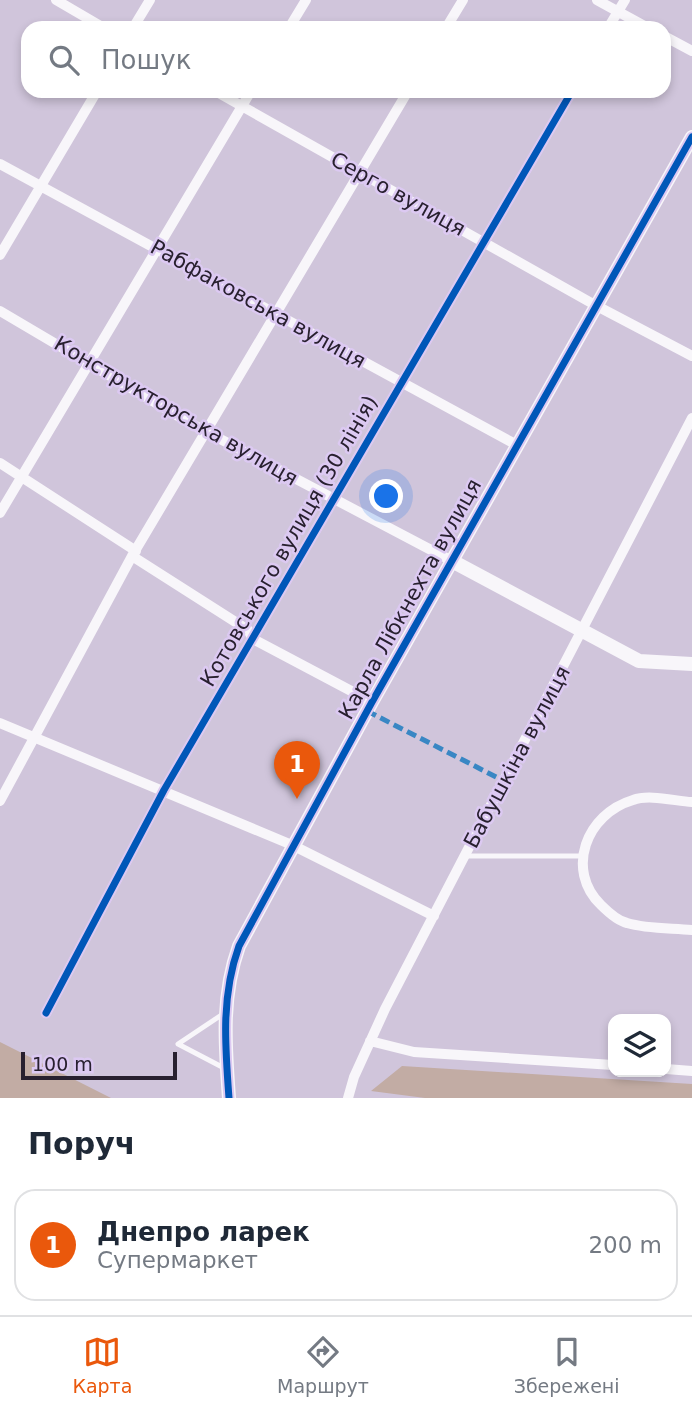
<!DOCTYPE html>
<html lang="uk">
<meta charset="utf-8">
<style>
body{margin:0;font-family:"DejaVu Sans",sans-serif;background:#f2f2f3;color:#1f2937}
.controls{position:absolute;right:21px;bottom:21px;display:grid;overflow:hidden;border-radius:14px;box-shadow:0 4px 10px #0003}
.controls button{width:63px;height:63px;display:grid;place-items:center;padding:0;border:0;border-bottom:2px solid #e0e1e3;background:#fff;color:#1f2937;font:35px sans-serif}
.scale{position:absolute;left:21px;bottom:18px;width:156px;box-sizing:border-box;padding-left:7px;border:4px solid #28202f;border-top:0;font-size:19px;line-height:24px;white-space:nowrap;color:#28202f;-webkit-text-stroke:5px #dcc9f2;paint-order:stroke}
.you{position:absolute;left:387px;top:497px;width:24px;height:24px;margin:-18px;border:5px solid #fff;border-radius:50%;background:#1a73e8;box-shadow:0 0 0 10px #1a73e833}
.badge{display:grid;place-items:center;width:46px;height:46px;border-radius:50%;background:#ea580c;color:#fff;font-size:23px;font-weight:700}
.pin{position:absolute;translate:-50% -58px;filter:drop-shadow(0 2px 4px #0008)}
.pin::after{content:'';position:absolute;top:37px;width:24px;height:21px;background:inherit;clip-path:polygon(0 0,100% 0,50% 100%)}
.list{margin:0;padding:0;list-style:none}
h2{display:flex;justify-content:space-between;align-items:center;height:91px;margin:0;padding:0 28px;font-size:30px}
h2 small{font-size:23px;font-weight:400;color:#747a83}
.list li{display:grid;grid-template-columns:46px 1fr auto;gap:21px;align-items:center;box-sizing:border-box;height:112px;margin:0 14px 14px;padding:0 14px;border:2px solid #e0e1e3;border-radius:21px}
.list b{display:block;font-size:26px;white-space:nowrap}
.list p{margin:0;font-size:23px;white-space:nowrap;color:#747a83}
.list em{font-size:23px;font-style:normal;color:#747a83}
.icon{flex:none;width:38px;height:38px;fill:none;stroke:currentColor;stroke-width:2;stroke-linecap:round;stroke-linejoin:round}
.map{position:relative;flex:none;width:692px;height:1098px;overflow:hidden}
.search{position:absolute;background:#fff;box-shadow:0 4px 10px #0003;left:21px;right:21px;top:21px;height:77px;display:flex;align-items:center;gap:18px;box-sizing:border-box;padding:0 24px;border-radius:21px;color:#747a83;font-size:26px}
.sheet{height:217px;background:#fff}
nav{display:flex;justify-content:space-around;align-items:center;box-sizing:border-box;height:98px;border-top:2px solid #e0e1e3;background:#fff;font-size:19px;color:#747a83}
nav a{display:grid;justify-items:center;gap:4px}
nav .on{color:#ea580c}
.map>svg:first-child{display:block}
.green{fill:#c2aca4}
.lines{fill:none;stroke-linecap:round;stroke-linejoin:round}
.service{stroke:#f8f6fa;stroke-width:5}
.minor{stroke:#f8f6fa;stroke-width:10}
.tertiary{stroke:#f8f6fa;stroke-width:14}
.quiet{stroke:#3987c4;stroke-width:5;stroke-dasharray:10 5;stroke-linecap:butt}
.cycleway-casing{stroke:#dcc9f2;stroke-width:11}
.cycleway{stroke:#0057b8;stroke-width:7}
.labels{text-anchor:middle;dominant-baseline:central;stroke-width:5;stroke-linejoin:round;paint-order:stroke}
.street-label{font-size:21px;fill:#28202f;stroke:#dcc9f2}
</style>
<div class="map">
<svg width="692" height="1098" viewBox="0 0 692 1098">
<rect width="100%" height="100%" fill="#d0c5db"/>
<path class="green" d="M0,1042L111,1098H0Z
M402,1066L692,1084V1098H425L371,1091Z"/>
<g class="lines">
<path class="service" d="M465,856H581
M223,1014L178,1044L224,1068"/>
<path class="minor" d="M56,0L104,28
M597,0L648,28
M133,28L150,0
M289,28L306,0
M446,28L463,0
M608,28L625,0
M664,36L692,51
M215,91L595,305L692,356
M0,164L517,445
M0,255L97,91
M0,311L188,422L452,561
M0,463L136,551
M0,513L251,91
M132,556L248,630L253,639L372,702
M0,723L292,845L434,916
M0,801L132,556L408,91
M692,802C675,801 649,794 633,800C586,814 565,870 601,905C608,912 618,921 627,923C647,929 671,928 692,930
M46,1013L164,790L572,91
M370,1041L414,1052L613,1065
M666,1069L692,1071
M348,1098L354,1077L385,1009L692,418"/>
<path class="tertiary" d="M452,561L639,661L692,664
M229,1098C225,1045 221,996 239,946L372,702L692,137"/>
<path class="quiet" d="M367,711L504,781"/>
<g class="cycleway-casing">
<path id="cycleway" d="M46,1013L164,790L572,91
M229,1098C225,1045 221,996 239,946L372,702L692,137"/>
</g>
<use href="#cycleway" class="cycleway"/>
</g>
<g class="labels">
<g class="street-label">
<text transform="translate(398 194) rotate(29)">Серго вулиця</text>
<text transform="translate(258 304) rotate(29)">Рабфаковська вулиця</text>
<text transform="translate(176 411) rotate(30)">Конструкторська вулиця</text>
<text transform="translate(289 541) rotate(-60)">Котовського вулиця (30 лiнiя)</text>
<text transform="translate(410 599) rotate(-61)">Карла Лібкнехта вулиця</text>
<text transform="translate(517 757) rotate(-62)">Бабушкіна вулиця</text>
</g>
</g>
</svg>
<div class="controls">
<button><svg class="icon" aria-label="layers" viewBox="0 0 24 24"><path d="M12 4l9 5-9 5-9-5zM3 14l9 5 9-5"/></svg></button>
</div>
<div class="scale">100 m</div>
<div class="you"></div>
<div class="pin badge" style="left:297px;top:799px">1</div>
<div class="search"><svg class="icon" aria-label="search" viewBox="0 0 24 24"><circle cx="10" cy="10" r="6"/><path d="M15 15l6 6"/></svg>Пошук</div>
</div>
<section class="sheet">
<h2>Поруч<small></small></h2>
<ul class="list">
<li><span class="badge">1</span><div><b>Днепро ларек</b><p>Супермаркет</p></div><em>200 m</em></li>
</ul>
</section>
<nav>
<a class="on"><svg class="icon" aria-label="map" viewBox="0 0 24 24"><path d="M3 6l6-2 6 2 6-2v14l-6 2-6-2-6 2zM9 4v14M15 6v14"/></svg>Карта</a>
<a><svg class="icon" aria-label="directions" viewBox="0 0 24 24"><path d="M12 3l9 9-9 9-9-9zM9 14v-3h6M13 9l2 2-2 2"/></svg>Маршрут</a>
<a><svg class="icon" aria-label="saved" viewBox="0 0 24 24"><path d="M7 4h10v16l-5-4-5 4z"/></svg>Збережені</a>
</nav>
